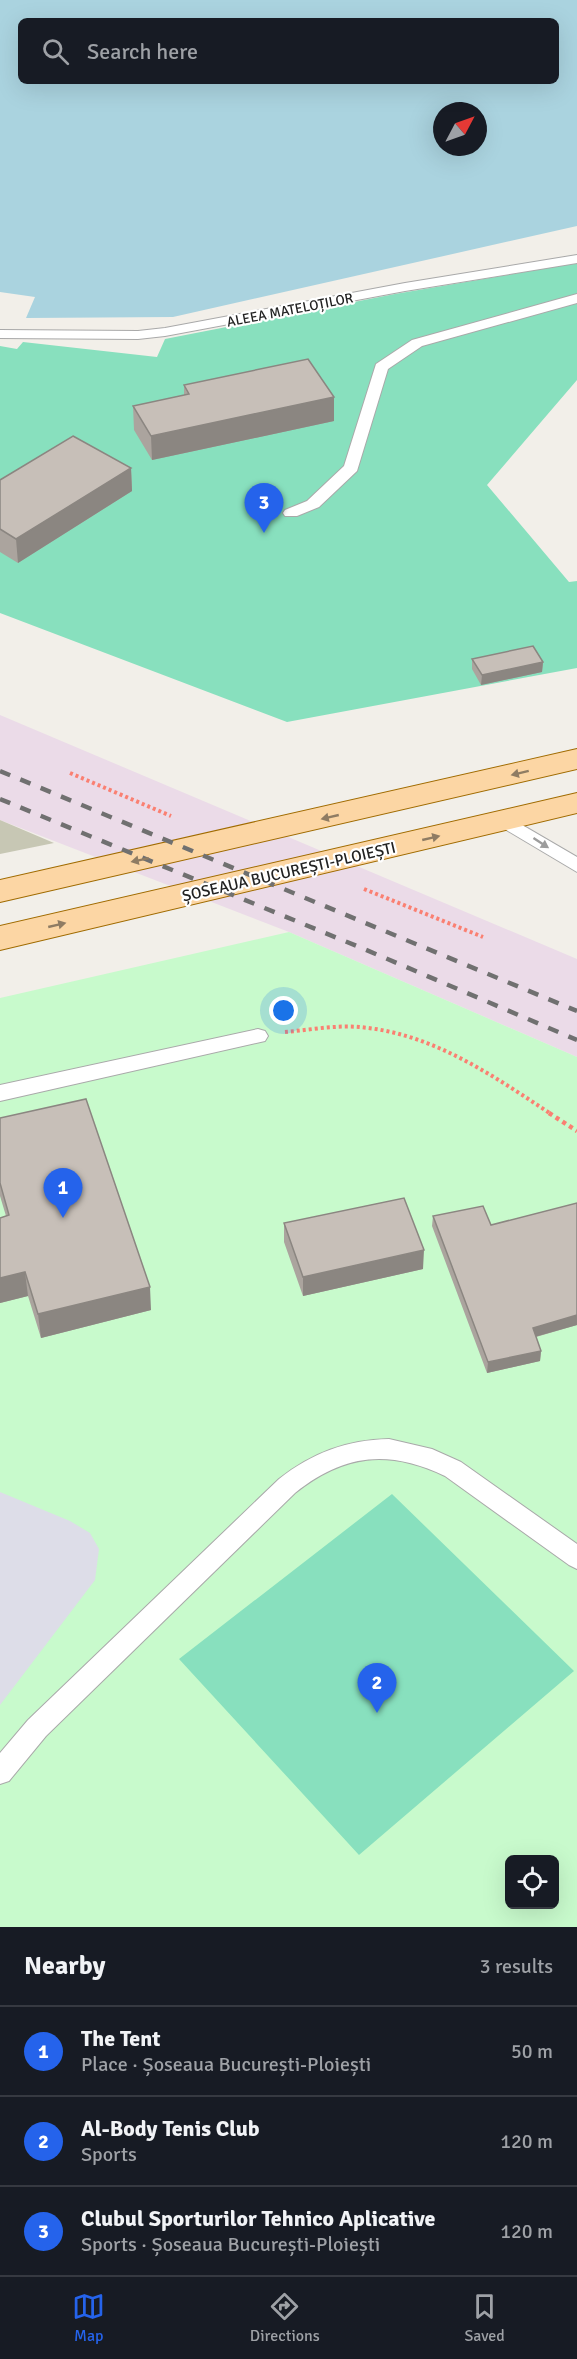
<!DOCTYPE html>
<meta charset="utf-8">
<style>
body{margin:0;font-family:Signika,sans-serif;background:#242831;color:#f1f3f6}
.controls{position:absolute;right:18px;bottom:18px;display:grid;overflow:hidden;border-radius:9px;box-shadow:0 6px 24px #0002}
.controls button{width:54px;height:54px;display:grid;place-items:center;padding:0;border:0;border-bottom:2px solid #363941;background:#171b24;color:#f1f3f6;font:30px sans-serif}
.compass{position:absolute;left:433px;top:102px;width:54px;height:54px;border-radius:50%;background:#171b24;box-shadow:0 6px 24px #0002;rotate:49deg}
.you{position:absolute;left:284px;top:1011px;width:21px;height:21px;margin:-15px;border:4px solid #fff;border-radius:50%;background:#1a73e8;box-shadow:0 0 0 9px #1a73e833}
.badge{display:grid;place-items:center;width:39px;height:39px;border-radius:50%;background:#2563eb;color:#fff;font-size:20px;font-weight:700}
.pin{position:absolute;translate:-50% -50px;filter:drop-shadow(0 2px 3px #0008)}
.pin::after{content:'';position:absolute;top:32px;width:21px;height:18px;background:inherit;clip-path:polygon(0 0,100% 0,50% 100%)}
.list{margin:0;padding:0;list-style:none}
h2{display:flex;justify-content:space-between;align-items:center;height:78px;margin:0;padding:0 24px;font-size:26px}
h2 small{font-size:20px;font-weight:400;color:#9ea1a6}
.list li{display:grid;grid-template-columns:39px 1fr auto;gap:18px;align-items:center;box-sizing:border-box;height:90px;padding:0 24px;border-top:2px solid #363941}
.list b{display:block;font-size:22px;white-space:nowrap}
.list p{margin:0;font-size:20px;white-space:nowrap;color:#9ea1a6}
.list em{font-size:20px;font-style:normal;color:#9ea1a6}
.icon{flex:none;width:33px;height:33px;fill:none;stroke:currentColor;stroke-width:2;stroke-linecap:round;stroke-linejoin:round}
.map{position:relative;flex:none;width:577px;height:1927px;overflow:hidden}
.search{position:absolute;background:#171b24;box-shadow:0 6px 24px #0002;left:18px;right:18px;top:18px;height:66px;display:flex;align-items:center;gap:15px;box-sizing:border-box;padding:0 21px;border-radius:9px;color:#9ea1a6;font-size:22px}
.sheet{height:348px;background:#171b24}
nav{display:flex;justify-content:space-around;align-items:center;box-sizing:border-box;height:84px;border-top:2px solid #363941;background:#171b24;font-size:16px;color:#9ea1a6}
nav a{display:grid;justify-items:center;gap:3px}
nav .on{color:#2563eb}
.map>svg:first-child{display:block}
.industrial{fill:#ebdbe8}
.construction{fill:#c7c7b4}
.park{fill:#c8facc;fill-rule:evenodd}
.pitch{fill:#88e0be}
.plaza{fill:#dddde8}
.water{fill:#aad3df;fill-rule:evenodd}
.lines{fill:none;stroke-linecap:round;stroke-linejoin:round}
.lane-casing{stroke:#a9a9a9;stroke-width:2}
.primary-casing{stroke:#a06b00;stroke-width:2}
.path-far1{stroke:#fa8072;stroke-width:4;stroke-dasharray:3 3;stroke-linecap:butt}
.path{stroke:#fa8072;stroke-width:4.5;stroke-dasharray:4 4;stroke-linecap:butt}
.lane{fill:#fff;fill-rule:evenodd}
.primary{fill:#fcd6a4;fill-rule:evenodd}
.rail{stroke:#707070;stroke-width:4.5;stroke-dasharray:11 11;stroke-linecap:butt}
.wall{fill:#aba49e}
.shaded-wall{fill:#8b8681}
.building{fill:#c7bfb8;stroke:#8b8681;stroke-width:1.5}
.oneway{fill:#8f7c63}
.oneway2{fill:#9c9c9c}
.labels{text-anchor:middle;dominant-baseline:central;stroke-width:4.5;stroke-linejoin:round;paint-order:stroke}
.far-street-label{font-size:14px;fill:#222;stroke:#fff}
.street-label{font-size:16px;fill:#222;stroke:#fff}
</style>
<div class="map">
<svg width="577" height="1927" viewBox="0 0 577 1927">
<rect width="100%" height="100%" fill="#f2efe9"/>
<path class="industrial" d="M0,715L577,959V1057L289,932L0,820Z"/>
<path class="construction" d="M0,820L54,843L0,854Z"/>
<path class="park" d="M289,932L577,1057V1927H0V998ZM510,1860H554V1904H510Z"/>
<path class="pitch" d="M577,263V380L487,485L569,582L577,581V668L287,722L0,613V346L17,349L23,342L157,357L165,339L395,294Z
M392,1494L574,1671L359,1855L179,1659Z"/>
<path class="plaza" d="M0,1492L70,1521L90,1533L99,1549L95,1580L0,1705Z"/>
<path class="water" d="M0,0H577V226L173,317L26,318L35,297L0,292ZM21,21H556V81H21ZM442,111H478V147H442Z"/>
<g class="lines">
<g class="lane-casing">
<path id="lane" d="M577,255V263L405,291L165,336L138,339L0,338V330L138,331L165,328L405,283Z
M577,294V303L422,346L388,369L357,471L319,507L297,516H285L283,513L285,510L307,501L344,466L376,364L412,340Z
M505,815L577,857V872L498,825L496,821L498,817Z
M258,1029L265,1031L268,1036L265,1041L0,1101V1085Z
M389,1439L432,1449L461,1462L577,1544V1569L569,1565L445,1476C388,1449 344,1454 295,1493L46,1736L9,1781L0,1784V1753L28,1720L279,1479C312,1453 346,1440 389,1439Z"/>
</g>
<g class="primary-casing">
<path id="primary" d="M577,749V769L0,902V880Z
M577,793V813L0,950V926Z"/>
</g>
<path class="path-far1" d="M70,773L171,816
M364,889L483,937
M285,1032C309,1030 335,1025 359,1027C432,1033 492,1075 551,1114"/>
<path class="path" d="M549,1113L577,1131"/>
<use href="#lane" class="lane"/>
<use href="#primary" class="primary"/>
<path class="rail" d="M0,771L577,1011
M0,799L364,949L577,1040"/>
</g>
<path class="wall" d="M184,385L334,397V421L152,460L134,430L133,406L184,395Z
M131,468L132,491L18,563L0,552V480Z
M472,659L543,662L542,672L481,685L472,669Z
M0,1118L151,1310L41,1338L28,1296L0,1303V1218L6,1216L0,1196Z
M577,1203V1325L536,1337L541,1351L540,1361L487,1373L432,1226L433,1216L491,1225Z
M284,1223L423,1269L303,1296L284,1242Z"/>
<path class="shaded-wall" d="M334,397V421L152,460L151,436Z
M131,468L132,491L18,563L16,539Z
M543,662L542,672L481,685L482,675Z
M424,1250L423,1269L303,1296V1277Z
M25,1272L28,1296L0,1303V1278Z
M150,1287L151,1310L41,1338L38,1314Z
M577,1315V1325L531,1338L533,1328Z
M541,1351L540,1361L487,1373L488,1362Z"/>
<path class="building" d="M308,359L334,397L151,436L133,406L189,394L184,385Z
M73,436L131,468L16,539L0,529V480Z
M533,646L543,662L482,675L472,659Z
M86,1099L150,1287L38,1314L25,1272L0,1278V1218L9,1215L0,1183V1118Z
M404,1198L424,1250L303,1277L284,1223Z
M577,1203V1315L533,1328L541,1351L488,1362L433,1216L483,1206L491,1225Z"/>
<defs><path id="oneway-solid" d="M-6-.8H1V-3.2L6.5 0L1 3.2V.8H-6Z" transform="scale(1.5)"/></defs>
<g class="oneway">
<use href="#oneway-solid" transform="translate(520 773) rotate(166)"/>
<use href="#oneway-solid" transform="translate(330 817) rotate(167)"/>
<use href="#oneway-solid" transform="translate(431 838) rotate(-13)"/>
<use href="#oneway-solid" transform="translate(140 860) rotate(168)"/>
<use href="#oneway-solid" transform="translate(57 925) rotate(-13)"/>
</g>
<use class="oneway2" href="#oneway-solid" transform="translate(541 843) rotate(33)"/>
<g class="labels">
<g class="far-street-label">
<text transform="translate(290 310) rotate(-11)">ALEEA MATELOȚILOR</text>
</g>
<g class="street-label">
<text transform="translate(289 872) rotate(-13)">ȘOSEAUA BUCUREȘTI-PLOIEȘTI</text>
</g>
</g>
</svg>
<div class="controls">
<button><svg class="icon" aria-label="locate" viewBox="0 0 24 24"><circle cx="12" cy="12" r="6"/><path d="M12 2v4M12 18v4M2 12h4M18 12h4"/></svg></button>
</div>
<svg class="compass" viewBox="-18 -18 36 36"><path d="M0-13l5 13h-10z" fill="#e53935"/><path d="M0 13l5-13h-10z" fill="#9ea1a6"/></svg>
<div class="you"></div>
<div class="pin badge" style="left:63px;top:1218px">1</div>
<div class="pin badge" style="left:377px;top:1713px">2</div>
<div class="pin badge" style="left:264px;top:533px">3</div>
<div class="search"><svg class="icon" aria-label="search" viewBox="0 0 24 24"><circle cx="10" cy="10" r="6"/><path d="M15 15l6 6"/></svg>Search here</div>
</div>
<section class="sheet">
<h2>Nearby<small>3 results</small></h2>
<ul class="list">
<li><span class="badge">1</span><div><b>The Tent</b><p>Place · Șoseaua București-Ploiești</p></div><em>50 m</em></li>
<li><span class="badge">2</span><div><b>Al-Body Tenis Club</b><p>Sports</p></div><em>120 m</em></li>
<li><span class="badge">3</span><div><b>Clubul Sporturilor Tehnico Aplicative</b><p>Sports · Șoseaua București-Ploiești</p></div><em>120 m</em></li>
</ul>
</section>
<nav>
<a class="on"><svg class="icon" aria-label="map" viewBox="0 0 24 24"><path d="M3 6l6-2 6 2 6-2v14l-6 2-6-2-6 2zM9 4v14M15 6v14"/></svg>Map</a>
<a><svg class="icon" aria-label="directions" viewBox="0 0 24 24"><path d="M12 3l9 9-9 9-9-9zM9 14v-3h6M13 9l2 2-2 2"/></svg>Directions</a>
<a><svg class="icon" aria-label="saved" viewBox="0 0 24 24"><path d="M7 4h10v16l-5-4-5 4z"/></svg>Saved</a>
</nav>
